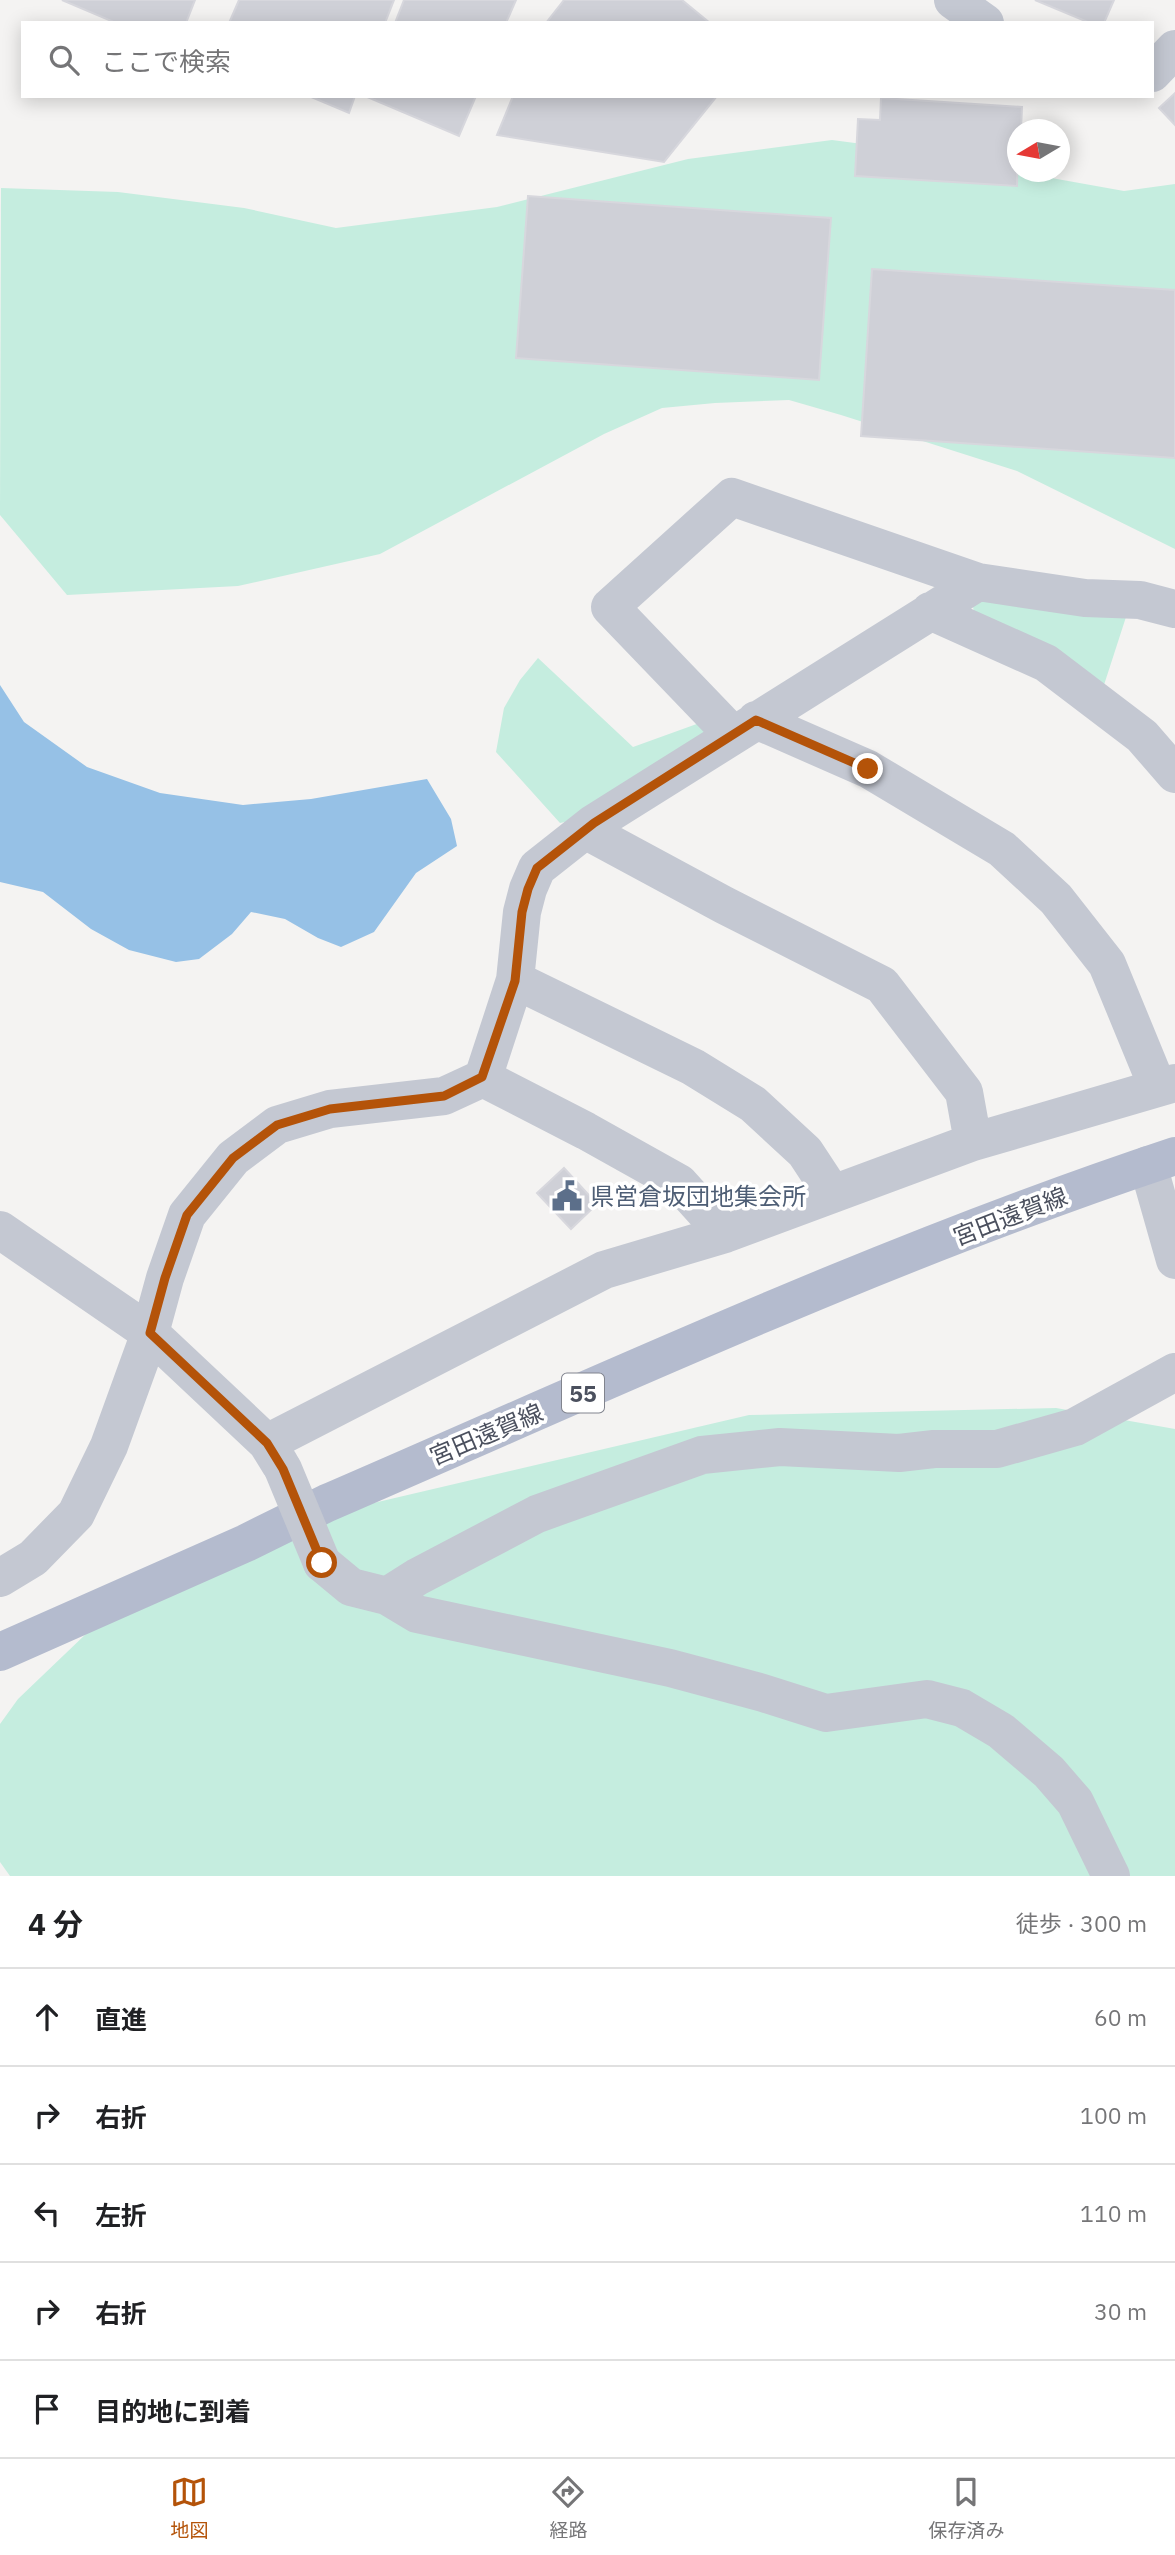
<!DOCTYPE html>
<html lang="ja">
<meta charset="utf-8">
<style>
body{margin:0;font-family:"IBM Plex Sans","Noto Sans JP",sans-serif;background:#f6f6f6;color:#202124}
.compass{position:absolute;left:1007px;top:119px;width:63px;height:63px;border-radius:50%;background:#fff;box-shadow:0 4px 18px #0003;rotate:260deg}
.stop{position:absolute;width:21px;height:21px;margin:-16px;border:5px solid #b45309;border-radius:50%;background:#fff}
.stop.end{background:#b45309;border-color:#fff;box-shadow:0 2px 7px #0008}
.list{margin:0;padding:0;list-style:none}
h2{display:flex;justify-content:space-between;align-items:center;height:91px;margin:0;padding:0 28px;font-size:30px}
h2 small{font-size:23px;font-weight:400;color:#757577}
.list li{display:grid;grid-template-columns:46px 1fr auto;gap:21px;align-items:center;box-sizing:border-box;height:98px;padding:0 28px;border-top:2px solid #e0e0e0}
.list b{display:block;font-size:26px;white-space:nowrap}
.list em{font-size:23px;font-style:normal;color:#757577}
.icon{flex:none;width:38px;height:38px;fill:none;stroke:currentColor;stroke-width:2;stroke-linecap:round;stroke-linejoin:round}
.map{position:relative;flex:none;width:1175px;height:1876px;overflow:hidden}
.search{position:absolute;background:#fff;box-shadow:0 4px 18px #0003;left:21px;right:21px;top:21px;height:77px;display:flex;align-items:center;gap:18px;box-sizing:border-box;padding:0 24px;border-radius:0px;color:#757577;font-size:26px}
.sheet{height:581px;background:#fff}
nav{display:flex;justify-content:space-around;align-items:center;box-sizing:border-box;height:98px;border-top:2px solid #e0e0e0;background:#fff;font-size:19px;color:#757577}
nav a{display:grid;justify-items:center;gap:4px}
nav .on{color:#b45309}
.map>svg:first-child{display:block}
.green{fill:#c5eddf}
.water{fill:#96c1e6}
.building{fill:#cfd0d7;stroke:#d7d7dd;stroke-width:2}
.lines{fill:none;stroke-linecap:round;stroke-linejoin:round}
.minor{stroke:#c4c8d2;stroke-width:38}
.major{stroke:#b4bbce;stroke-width:38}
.minor-bridge{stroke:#c4c8d2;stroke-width:38}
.route{stroke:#b45309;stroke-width:9}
.labels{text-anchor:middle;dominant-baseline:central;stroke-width:7;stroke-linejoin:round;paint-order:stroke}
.shield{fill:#fff;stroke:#81848e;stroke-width:2}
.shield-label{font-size:23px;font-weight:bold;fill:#4b505e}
.service-label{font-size:24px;fill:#4e5e75;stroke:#fff;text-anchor:start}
.street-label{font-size:24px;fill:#4b505e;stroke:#fff}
</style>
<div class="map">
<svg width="1175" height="1876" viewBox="0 0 1175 1876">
<rect width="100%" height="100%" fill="#f4f3f2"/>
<path class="green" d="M832,140L954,156L1017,169L1018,172L1124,191L1175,184V549L1017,471L841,415L789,400L715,403L662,408L604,434L380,554L238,586L67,595L0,515L1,188L118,192L244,208L336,228L497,207L688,159Z
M984,600L1126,617L1103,688L974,614L973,606Z
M538,658L633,747L705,721L709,738L579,819L560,823L496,752L504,708L520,680Z
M1056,1408L1175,1429V1876H10L0,1862V1724L18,1699L112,1609L301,1520L749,1415Z"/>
<path class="water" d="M0,685L24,722L87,767L160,793L243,805L311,799L427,779L451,819L457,846L416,873L374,932L341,947L318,938L285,919L251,912L232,934L199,959L176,962L129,950L91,929L43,892L0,882Z"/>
<path class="building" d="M62,0H195L186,23H116Z
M239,0H394L385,23H229Z
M404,0H516L506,23H395Z
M564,0H682L710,23H546Z
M1035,0H1114L1104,23H1090Z
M1175,93V125L1159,108Z
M309,96H355L349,113Z
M365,96H476L459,136Z
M513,96H717L664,162L497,135Z
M881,98L1022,107L1021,130H1018L1017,186L855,176L858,119L880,120Z
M528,196L831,218L819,380L516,358Z
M872,269L1175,290V458L861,436Z
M564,1168L597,1204L571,1229L537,1193Z"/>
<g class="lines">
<path class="minor" d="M953,0L985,23
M1152,73L1175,49
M930,611L1046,663L1142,736L1175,774
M756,720L868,769L1002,849L1056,899L1107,964L1158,1088
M733,735L610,607L732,497L978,582
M585,830L724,905L882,985L964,1092L973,1142
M515,980L693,1067L753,1104L805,1152L832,1193
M483,1078L586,1131L679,1183L725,1234
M1148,1165L1175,1260
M0,1230L150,1333L267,1443L280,1464
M267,1443L604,1270L725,1234L973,1142L1175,1083
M322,1563L351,1587L387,1596L417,1614L670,1668L763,1693L826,1713L927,1699L962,1708L1001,1731L1049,1772L1075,1802L1111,1876
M0,1578L33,1558L76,1514L109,1446L150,1333L165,1278L187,1215L233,1158L277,1125L330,1109L444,1096L483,1078L515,980L522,912L528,889L537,868L594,823L978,582L1085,598L1140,600L1175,609
M387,1596L417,1577L537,1514L702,1455L780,1447L899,1453L934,1449H997L1075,1427L1175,1372"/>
<path class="major" d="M0,1652L246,1543L327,1503C607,1382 885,1252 1175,1156"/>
<path class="minor-bridge" d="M283,1469L322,1563"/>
</g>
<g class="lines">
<path class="route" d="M322,1563L283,1469L267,1443L150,1333L165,1278L187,1215L233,1158L277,1125L330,1109L444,1096L482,1077L515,981L522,912L528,889L537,868L594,823L756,720L868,769"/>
</g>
<defs>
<g id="civic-bare" transform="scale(2.415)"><path d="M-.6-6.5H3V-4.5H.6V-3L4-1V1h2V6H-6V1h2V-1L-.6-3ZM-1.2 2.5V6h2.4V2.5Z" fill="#5c6f8a" stroke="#fff" stroke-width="2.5" paint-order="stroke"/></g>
</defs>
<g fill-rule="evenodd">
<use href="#civic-bare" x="567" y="1196"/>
</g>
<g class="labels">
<rect class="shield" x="562" y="1373.5" width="42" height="39" rx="5"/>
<g class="shield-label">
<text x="583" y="1393">55</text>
</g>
<g class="service-label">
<text x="590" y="1196">県営倉坂団地集会所</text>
</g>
<g class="street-label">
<text transform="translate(1010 1216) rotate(-21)">宮田遠賀線</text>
<text transform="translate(486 1434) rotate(-23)">宮田遠賀線</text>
</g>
</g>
</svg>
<svg class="compass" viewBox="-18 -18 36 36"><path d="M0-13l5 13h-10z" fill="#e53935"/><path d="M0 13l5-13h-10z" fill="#757577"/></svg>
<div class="stop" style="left:322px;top:1563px"></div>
<div class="stop end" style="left:868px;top:769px"></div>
<div class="search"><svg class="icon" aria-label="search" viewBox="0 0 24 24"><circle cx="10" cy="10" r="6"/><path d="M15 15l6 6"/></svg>ここで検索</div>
</div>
<section class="sheet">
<h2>4 分<small>徒歩 · 300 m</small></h2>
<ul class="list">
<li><svg class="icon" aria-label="ahead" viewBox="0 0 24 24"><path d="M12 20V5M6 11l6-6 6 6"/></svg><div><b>直進</b></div><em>60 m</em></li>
<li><svg class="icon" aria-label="right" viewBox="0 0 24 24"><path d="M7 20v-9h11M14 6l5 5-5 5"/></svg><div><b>右折</b></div><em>100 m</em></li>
<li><svg class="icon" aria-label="left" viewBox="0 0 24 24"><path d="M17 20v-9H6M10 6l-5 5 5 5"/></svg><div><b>左折</b></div><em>110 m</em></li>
<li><svg class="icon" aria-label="right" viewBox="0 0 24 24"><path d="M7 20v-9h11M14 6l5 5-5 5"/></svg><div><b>右折</b></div><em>30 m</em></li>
<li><svg class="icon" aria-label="arrive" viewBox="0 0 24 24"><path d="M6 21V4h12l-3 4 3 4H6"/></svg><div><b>目的地に到着</b></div></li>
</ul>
</section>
<nav>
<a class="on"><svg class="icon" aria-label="map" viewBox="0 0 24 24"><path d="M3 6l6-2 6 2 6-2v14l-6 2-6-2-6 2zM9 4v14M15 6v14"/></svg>地図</a>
<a><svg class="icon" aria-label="directions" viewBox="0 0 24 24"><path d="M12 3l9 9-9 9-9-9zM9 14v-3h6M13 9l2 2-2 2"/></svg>経路</a>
<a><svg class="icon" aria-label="saved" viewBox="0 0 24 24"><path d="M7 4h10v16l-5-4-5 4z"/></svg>保存済み</a>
</nav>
